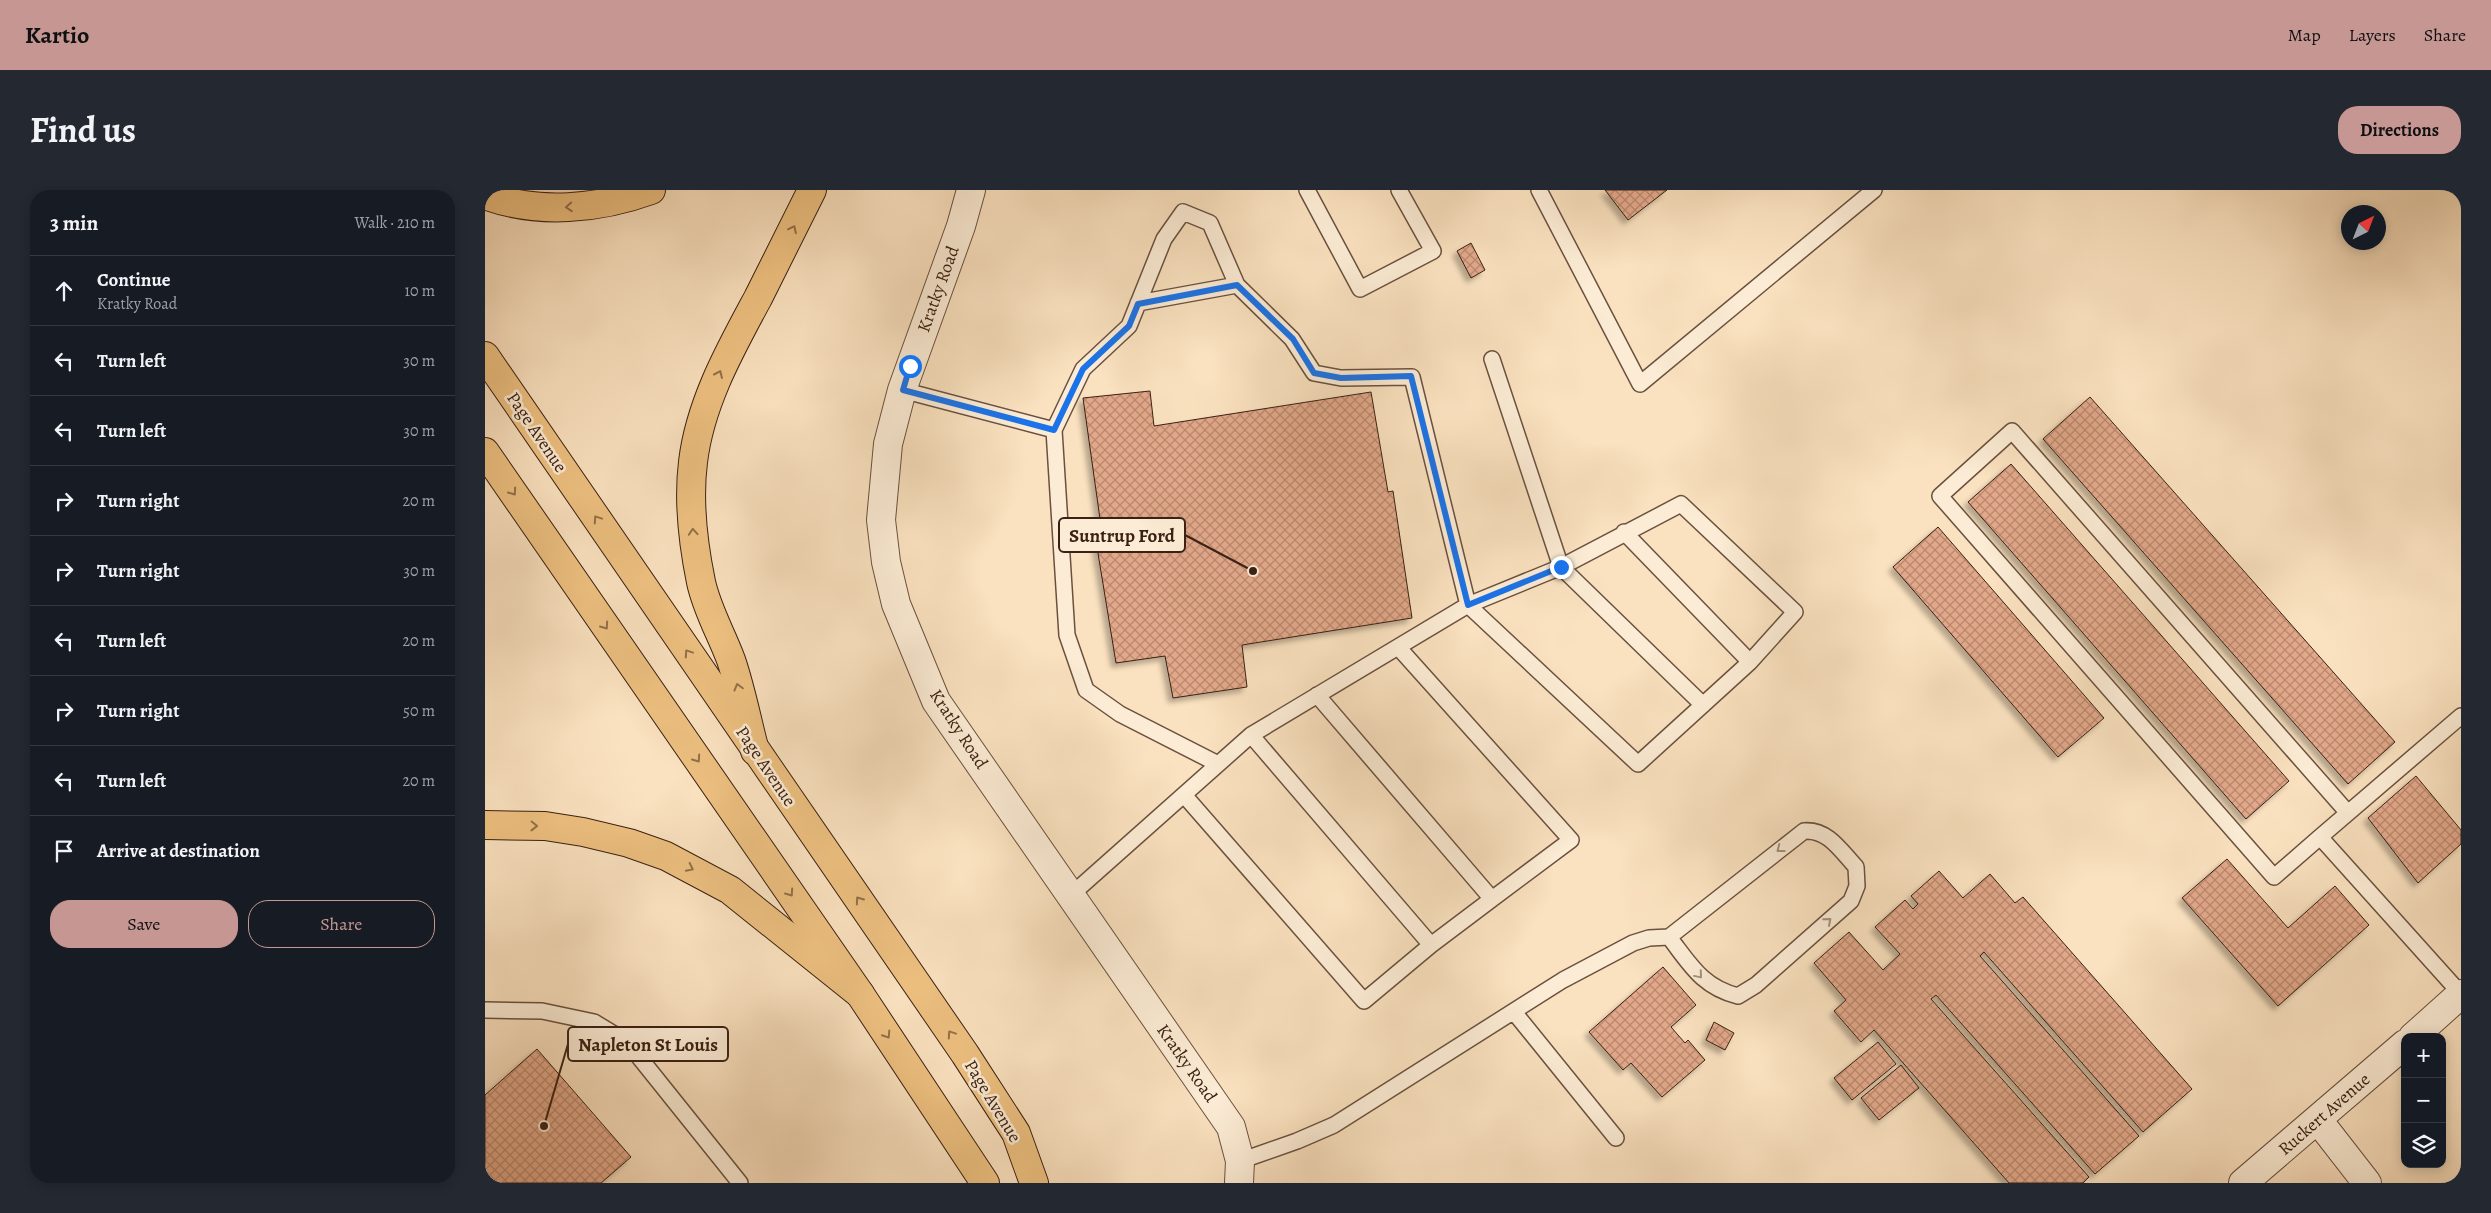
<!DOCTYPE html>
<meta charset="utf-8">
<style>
body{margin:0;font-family:Alegreya,serif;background:#242831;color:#f1f3f6}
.controls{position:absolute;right:15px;bottom:15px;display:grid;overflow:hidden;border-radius:10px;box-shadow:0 2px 12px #0003}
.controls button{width:45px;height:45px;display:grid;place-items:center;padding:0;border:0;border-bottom:1px solid #363941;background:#171b24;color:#f1f3f6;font:25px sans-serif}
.compass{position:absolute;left:1856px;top:15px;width:45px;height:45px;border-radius:50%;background:#171b24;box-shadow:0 2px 12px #0003;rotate:42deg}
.stop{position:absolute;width:15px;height:15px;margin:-11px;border:4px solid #1a73e8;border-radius:50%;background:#fff}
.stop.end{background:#1a73e8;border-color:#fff;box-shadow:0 1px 5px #0008}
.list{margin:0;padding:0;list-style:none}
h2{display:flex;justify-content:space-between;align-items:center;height:65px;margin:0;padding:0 20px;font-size:21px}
h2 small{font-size:16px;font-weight:400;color:#9ea1a6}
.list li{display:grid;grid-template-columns:32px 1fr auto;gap:15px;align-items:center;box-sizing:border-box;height:70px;padding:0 20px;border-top:1px solid #363941}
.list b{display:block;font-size:19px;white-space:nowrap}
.list p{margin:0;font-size:16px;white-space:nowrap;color:#9ea1a6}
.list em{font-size:16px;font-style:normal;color:#9ea1a6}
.actions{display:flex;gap:10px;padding:15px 20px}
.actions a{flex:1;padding:11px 0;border:1px solid #c59692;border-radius:20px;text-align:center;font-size:18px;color:#c59692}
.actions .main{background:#c59692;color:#111}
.icon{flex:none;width:28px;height:28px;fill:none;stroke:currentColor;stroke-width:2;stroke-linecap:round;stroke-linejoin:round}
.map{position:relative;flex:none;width:1976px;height:993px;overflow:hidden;border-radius:20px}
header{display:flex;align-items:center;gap:30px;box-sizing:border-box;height:70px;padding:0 25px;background:#c59692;color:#111}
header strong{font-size:24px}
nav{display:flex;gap:28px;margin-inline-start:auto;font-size:18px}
.intro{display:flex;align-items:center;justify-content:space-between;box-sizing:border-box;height:120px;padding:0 30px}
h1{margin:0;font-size:35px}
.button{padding:12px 22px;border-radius:20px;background:#c59692;color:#111;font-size:18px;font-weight:700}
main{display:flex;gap:30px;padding:0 30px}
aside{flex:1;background:#171b24;border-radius:20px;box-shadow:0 2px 12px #0003}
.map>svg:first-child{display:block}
.building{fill:url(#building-cross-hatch);stroke:#3a2114;filter:url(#shadow)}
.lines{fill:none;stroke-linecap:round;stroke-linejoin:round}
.service-casing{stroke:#6a513f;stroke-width:18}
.minor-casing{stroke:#6a513f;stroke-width:30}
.primary-casing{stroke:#3a2114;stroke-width:30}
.trunk-casing{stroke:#3a2114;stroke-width:30}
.service{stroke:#fcecd5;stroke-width:15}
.minor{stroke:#fcecd5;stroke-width:28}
.primary{stroke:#edc080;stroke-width:28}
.trunk{stroke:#edc080;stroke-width:28}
.oneway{stroke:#94704a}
.oneway2{stroke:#a5917e}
.route{stroke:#1a73e8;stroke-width:6}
.labels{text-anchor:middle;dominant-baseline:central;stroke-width:5;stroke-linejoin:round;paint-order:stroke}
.street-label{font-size:18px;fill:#3a2114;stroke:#fcecd5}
.leader{fill:none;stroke:#3a2114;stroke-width:2}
.callout-dot{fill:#3a2114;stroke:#fcecd5;stroke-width:2}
.callout{fill:#fcecd5;stroke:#3a2114;stroke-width:2}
.callout-label{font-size:19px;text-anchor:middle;font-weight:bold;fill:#3a2114}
</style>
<header>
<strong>Kartio</strong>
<nav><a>Map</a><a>Layers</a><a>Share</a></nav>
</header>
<div class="intro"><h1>Find us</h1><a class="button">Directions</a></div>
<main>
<aside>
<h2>3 min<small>Walk · 210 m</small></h2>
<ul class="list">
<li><svg class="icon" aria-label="ahead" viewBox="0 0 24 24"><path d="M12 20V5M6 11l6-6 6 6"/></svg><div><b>Continue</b><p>Kratky Road</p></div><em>10 m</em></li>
<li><svg class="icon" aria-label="left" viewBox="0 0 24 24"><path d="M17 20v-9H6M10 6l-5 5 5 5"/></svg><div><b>Turn left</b></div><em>30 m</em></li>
<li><svg class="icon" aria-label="left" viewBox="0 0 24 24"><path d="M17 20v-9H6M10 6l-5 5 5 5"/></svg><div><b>Turn left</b></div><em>30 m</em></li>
<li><svg class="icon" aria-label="right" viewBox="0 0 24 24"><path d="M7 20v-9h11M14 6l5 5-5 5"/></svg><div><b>Turn right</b></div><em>20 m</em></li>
<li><svg class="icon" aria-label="right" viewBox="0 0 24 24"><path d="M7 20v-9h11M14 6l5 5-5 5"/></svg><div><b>Turn right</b></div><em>30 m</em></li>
<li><svg class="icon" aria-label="left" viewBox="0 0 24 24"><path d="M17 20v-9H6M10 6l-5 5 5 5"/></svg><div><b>Turn left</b></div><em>20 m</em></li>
<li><svg class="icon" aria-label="right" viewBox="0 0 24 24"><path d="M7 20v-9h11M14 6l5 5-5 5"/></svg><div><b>Turn right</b></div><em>50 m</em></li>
<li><svg class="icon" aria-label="left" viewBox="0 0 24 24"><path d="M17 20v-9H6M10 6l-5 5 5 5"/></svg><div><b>Turn left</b></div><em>20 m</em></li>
<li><svg class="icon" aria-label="arrive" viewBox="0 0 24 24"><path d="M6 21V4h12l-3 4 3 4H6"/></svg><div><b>Arrive at destination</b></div></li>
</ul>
<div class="actions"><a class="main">Save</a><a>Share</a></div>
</aside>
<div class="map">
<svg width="1976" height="993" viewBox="0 0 1976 993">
<defs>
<pattern id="building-cross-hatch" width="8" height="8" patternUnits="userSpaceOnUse" patternTransform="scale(1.25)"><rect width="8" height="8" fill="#e2a889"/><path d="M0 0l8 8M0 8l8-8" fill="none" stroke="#b8886f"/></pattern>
<filter id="shadow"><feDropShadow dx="-4.5" dy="4.5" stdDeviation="2.5" flood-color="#0004"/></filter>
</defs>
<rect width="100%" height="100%" fill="#fae1bf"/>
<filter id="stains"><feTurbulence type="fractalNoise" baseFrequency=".004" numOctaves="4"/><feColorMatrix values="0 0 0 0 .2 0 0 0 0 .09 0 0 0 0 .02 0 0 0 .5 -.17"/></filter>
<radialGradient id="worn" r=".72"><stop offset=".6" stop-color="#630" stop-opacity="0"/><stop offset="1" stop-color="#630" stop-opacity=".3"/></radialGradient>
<path class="building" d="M1120,0H1182L1143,30Z
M986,53L1000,80L986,88L972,61Z
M665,201L669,236L886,202L903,302L908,301L927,428L757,455L762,497L688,508L680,466L631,473L608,333L615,329L598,208Z
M1605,207L1910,552L1863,594L1558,249Z
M1526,274L1804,591L1761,629L1483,312Z
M1453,337L1619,528L1573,567L1408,377Z
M1931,586L1976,640V654L1933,693L1883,628Z
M1742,669L1803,738L1850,696L1884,735L1793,816L1697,708Z
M1454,681L1478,708L1505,684L1530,713L1538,707L1707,899L1658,942L1499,762L1495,766L1654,946L1610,984L1451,805L1446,809L1604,987L1598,993H1524L1389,840L1376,852L1349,821L1361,810L1329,773L1364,742L1398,780L1415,764L1390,737L1420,710L1428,719L1433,714L1426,706Z
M1178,777L1211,815L1186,837L1200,853L1203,850L1220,870L1177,907L1146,873L1138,880L1104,842Z
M1229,832L1249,843L1240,860L1221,850Z
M1393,852L1411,874L1367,910L1349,888Z
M52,859L146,967L116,993H0V905Z
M1416,875L1434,898L1394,930L1376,908Z"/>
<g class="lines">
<g class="service-casing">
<path id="service" d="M822,0L875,99L948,61L914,0
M1054,0L1155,194L1389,0
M653,113L752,95
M1007,169L1076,377L1218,515
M417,200L569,240
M1139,342L1265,472
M832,505L1007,709L1086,650L913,457
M1976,526L1835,647L1976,804
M699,605L879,811L946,755L766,545
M1835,647L1789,687L1455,306L1527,241L1863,623
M586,705L766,545L983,415L1076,377L1196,314L1310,422L1265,472L1153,574L983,415L927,187L856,188L829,183L807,149L752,95L725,33L698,22L679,49L644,136L598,179L569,240L582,445L601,500L635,524L733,574
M946,755L1007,709
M0,820L57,821L109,832L142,852L255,993
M1029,822L1131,948
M755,971L812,951L849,935L1078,790L1148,753L1164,748L1184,747L1319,641C1343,639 1356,661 1371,677L1372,696L1366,711L1271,795L1253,806C1217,797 1205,774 1184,747"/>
</g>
<g class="minor-casing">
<path id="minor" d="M486,0L476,36L417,200L403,254L396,330L401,372L411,414L451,511L746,937L755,971L754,993
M1928,847L1976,804
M1833,930L1882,993
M1758,993L1920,854"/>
</g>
<g class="primary-casing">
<path id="primary" d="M0,166L480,864L531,943L549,993
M0,262L375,804L500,993"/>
</g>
<g class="trunk-casing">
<path id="trunk" d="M0,5C53,25 114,19 166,0
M270,561C262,531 256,499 246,470C236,443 222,420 216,392C208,353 203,312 208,272C215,213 245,160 273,108C291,72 309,36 327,0
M0,635L60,636L98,642L144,653L181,666L245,700L375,804"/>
</g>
<use href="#service" class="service"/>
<use href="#minor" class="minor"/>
<use href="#primary" class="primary"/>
<use href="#trunk" class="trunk"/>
</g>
<defs><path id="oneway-chevron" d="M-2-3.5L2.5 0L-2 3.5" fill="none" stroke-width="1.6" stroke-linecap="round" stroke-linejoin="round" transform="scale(1.25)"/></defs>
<g class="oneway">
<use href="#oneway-chevron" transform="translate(84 17) rotate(176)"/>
<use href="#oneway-chevron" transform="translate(308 39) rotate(-64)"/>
<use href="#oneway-chevron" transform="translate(234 184) rotate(-66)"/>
<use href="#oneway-chevron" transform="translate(28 302) rotate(55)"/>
<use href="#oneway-chevron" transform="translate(112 329) rotate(-124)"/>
<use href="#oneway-chevron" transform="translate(208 342) rotate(-94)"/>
<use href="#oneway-chevron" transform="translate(120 436) rotate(55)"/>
<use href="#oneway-chevron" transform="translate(203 463) rotate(-124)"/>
<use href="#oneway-chevron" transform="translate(253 497) rotate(-105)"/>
<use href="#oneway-chevron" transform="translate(212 569) rotate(55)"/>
<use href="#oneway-chevron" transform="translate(49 636) rotate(1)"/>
<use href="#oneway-chevron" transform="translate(205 678) rotate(26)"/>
<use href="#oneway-chevron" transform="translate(305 703) rotate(55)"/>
<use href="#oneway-chevron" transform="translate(374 710) rotate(-125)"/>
<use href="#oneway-chevron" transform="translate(466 844) rotate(-124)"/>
<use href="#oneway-chevron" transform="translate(402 845) rotate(57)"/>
</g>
<g class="oneway2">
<use href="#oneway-chevron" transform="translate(1295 659) rotate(142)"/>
<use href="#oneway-chevron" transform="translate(1343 731) rotate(-41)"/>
<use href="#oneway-chevron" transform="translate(1214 785) rotate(50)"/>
</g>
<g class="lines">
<path class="route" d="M425,176L418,200L569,240L598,179L644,136L653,114L752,95L808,149L829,183L856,188L926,186L983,415L1076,377"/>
</g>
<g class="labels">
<g class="street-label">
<text transform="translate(453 99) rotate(-70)">Kratky Road</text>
<text transform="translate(52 242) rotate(56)">Page Avenue</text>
<text transform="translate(474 539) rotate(57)">Kratky Road</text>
<text transform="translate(281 576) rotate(56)">Page Avenue</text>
<text transform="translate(702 873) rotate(55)">Kratky Road</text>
<text transform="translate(508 911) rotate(59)">Page Avenue</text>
<text transform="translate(1839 924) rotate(-41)">Ruckert Avenue</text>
</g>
</g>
<path class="leader" d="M768 381L700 345M59 936L83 854"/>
<g class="callout-dot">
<circle cx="768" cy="381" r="5"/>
<circle cx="59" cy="936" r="5"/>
</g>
<g class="callout">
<rect x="574" y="328" width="126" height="34" rx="5"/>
<rect x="83" y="837" width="160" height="34" rx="5"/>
</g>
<g class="callout-label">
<text x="637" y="352">Suntrup Ford</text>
<text x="163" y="861">Napleton St Louis</text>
</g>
<rect width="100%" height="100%" filter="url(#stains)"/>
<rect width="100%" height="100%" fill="url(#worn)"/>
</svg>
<div class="controls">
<button>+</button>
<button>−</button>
<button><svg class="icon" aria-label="layers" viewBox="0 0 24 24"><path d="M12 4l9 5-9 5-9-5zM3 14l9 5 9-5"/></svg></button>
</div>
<svg class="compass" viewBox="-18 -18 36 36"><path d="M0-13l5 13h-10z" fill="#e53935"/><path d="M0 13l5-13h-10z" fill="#9ea1a6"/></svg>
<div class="stop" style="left:425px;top:176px"></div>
<div class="stop end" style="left:1076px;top:377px"></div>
</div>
</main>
